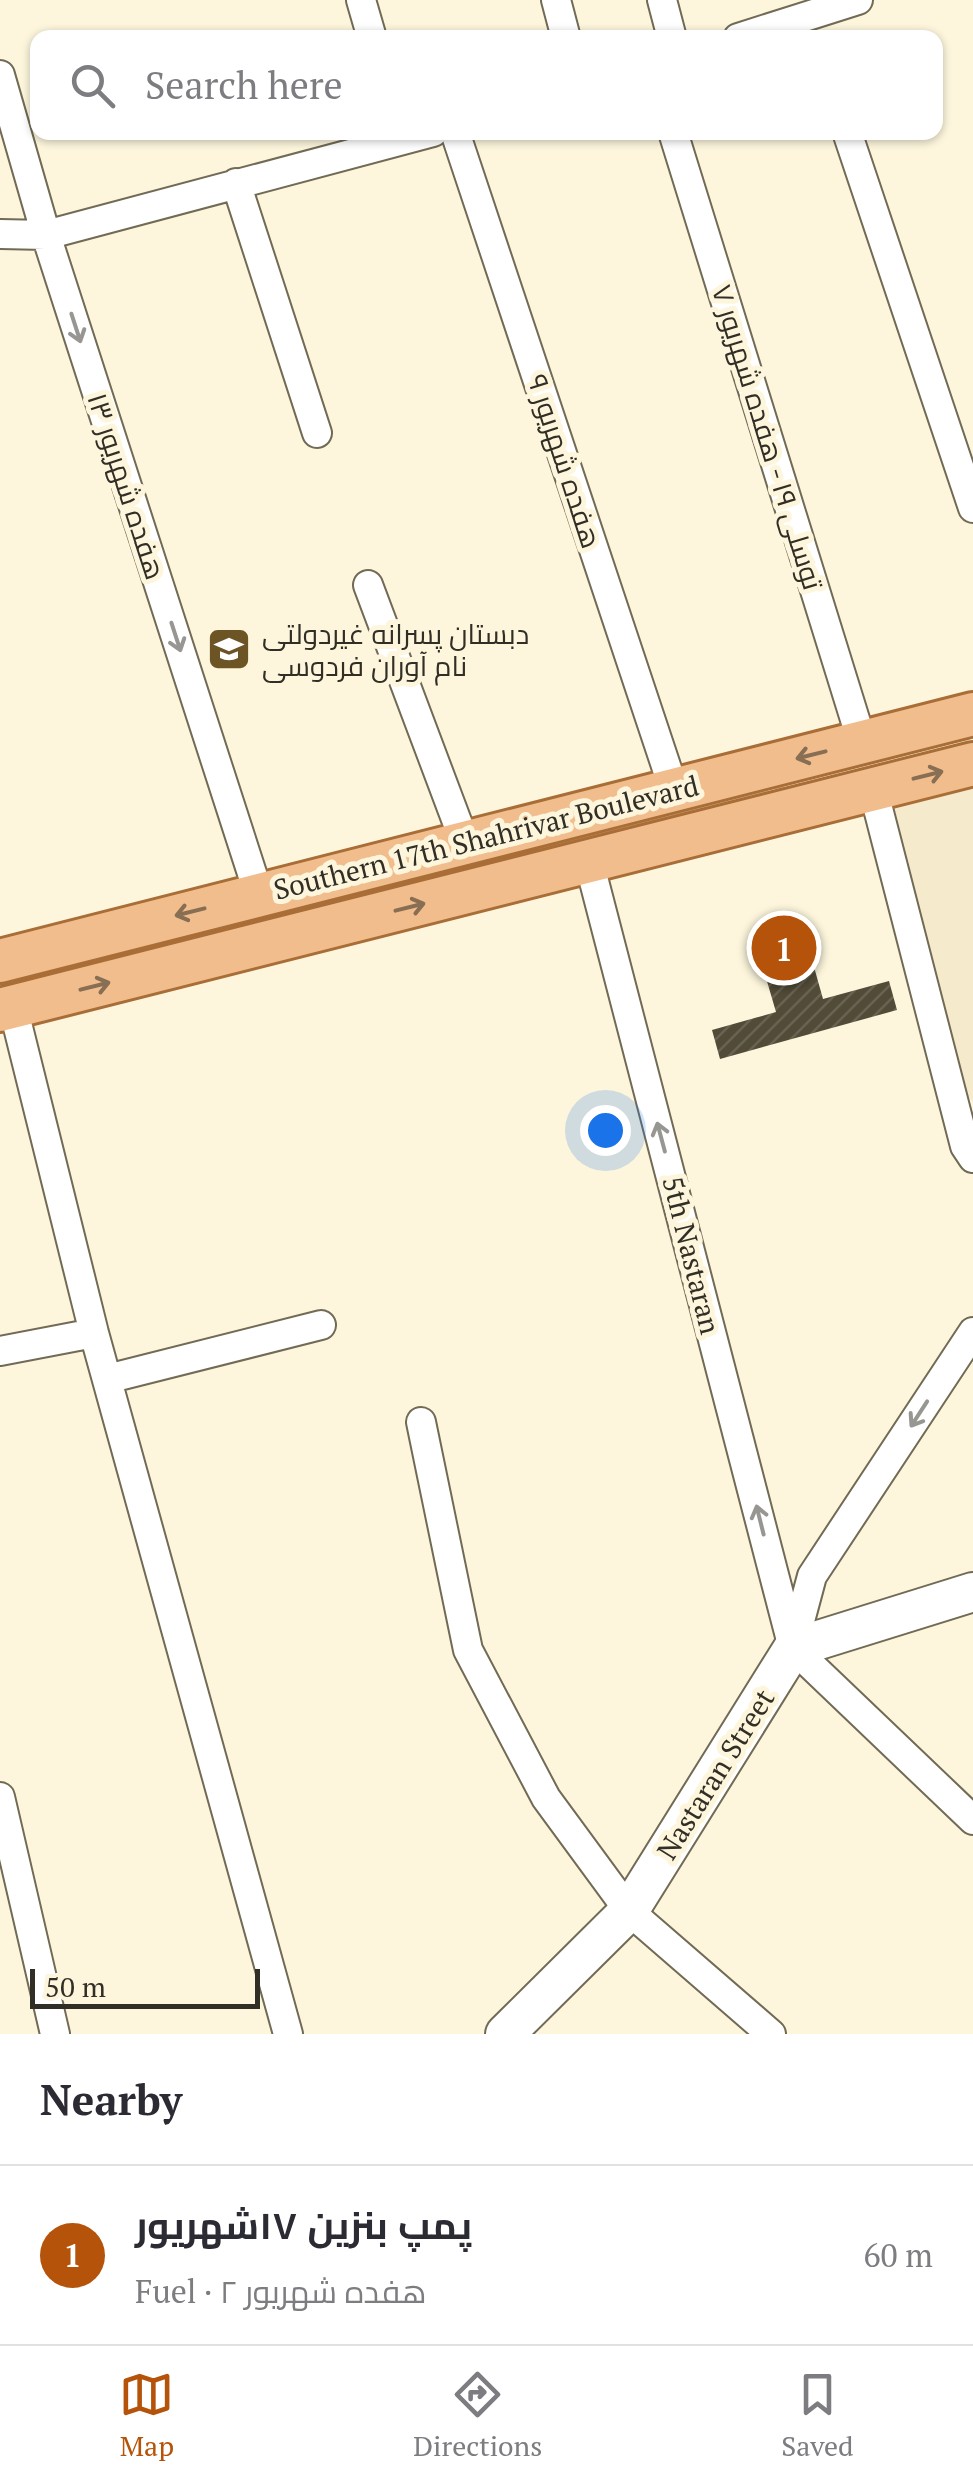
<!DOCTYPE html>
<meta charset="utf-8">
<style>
body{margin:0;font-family:"PT Serif",Cairo,serif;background:#f2f2f3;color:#2b2b33}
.scale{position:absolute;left:30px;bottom:25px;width:230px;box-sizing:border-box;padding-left:10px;border:5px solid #312e25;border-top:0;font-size:28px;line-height:35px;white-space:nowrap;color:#312e25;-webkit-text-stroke:8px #fdf6dd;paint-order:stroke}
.you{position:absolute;left:605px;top:1130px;width:35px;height:35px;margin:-25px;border:8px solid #fff;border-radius:50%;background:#1a73e8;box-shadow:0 0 0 15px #1a73e833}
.badge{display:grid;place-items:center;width:65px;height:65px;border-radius:50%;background:#b45309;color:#fff;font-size:32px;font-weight:700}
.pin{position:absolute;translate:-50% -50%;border:5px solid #fff;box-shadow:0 2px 10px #0006}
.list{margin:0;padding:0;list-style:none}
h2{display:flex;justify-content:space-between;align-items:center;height:130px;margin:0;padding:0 40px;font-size:42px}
h2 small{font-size:32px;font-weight:400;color:#7c7c81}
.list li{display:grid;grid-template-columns:65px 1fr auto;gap:30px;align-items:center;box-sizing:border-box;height:180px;padding:0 40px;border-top:2px solid #e1e1e2}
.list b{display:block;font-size:38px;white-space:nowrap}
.list p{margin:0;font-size:32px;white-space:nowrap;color:#7c7c81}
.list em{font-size:32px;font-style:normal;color:#7c7c81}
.icon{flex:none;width:55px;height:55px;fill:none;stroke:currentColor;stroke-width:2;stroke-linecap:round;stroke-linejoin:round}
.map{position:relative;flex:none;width:973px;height:2034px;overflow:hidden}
.search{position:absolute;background:#fff;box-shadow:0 2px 8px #0004;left:30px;right:30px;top:30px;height:110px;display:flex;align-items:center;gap:25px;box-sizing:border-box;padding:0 35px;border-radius:20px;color:#7c7c81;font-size:38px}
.sheet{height:310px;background:#fff}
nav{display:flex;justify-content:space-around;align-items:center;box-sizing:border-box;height:140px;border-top:2px solid #e1e1e2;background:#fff;font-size:28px;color:#7c7c81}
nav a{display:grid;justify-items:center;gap:5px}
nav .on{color:#b45309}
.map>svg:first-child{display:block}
.built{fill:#f5eacb}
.building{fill:url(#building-hatch)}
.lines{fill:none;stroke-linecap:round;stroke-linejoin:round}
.street-casing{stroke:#716a55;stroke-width:32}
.secondary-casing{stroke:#716a55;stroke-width:42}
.primary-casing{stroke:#a96e37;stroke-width:48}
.street{stroke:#fff;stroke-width:28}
.secondary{stroke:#fff;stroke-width:38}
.primary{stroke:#f2bd8c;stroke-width:42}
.oneway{stroke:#989692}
.oneway2{stroke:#886e53}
.labels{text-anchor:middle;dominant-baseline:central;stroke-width:10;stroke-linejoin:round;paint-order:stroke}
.street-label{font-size:28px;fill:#312e25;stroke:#fdf6dd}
.poi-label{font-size:28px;fill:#312e25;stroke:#fdf6dd;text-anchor:start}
</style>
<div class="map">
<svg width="973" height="2034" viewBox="0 0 973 2034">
<defs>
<pattern id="building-hatch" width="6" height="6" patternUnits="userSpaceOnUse" patternTransform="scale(2.5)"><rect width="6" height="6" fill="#524b37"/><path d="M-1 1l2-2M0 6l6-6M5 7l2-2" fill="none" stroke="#686252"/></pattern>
</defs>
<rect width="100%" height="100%" fill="#fdf6dd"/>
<path class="built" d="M973,774V1102L964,1090L883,810Z"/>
<path class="building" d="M800,917L823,999L889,981L897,1010L720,1059L712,1030L776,1012L752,930Z"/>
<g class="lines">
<g class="street-casing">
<path id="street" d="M361,0L372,38
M556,0L566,38
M662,0L672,38
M738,38L858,0
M0,75L46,235L259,895
M455,132L674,790
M673,132L862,742
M847,132L973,508
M236,183L317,433
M0,234L46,235L433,132
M368,585L465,843
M873,789L965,1146L973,1158
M589,862L793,1648
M13,1007L94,1333L288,2034
M0,1351L94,1333
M107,1379L321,1325
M421,1422L468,1650L546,1798L629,1911L771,2034
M793,1647L812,1576L973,1332
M793,1648L973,1820
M0,1797L55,2034"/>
</g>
<g class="secondary-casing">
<path id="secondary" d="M505,2034L629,1911L793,1648L973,1592"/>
</g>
<g class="primary-casing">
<path id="primary" d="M0,961L973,714
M0,1010L973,764"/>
</g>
<use href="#street" class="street"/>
<use href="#secondary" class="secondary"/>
<use href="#primary" class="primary"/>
</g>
<defs><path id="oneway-shaft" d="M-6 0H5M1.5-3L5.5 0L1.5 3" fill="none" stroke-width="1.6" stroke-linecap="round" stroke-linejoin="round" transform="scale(2.5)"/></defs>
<g class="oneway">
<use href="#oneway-shaft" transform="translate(76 328) rotate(72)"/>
<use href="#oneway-shaft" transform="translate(176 637) rotate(72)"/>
<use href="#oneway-shaft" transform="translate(661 1137) rotate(-105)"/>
<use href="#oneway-shaft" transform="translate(919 1414) rotate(123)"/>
<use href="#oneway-shaft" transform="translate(760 1520) rotate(-104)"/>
</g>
<g class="oneway2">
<use href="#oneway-shaft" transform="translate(811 755) rotate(166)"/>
<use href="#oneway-shaft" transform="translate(928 775) rotate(-14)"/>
<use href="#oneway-shaft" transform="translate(410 907) rotate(-14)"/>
<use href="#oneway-shaft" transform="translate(190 912) rotate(166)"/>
<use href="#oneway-shaft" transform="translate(95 986) rotate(-14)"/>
</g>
<defs>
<g id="school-square" transform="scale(2.25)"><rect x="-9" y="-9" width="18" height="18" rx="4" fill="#6d5425" stroke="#fdf6dd"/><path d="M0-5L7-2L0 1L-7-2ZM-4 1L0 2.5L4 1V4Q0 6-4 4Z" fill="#fff"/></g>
</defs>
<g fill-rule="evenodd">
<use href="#school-square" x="229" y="649"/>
</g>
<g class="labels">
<g class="street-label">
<text transform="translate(768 437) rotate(73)">توسلی ۱۹ - هفده شهریور ۷</text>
<text transform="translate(565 461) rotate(72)">هفده شهریور ۹</text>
<text transform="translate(127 486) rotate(72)">هفده شهریور ۱۳</text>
<text transform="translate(486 837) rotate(-14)">Southern 17th Shahrivar Boulevard</text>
<text transform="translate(692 1255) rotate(76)">5th Nastaran</text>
<text transform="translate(715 1774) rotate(-58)">Nastaran Street</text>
</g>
<g class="poi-label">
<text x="262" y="633">دبستان پسرانه غیردولتی<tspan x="262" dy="32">نام آوران فردوسی</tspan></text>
</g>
</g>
</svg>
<div class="scale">50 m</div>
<div class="you"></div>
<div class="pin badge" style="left:784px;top:948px">1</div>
<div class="search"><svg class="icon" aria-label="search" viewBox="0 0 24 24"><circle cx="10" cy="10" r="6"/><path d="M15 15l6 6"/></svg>Search here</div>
</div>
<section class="sheet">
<h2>Nearby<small></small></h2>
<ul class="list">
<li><span class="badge">1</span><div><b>پمپ بنزین ۱۷شهریور</b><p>Fuel · هفده شهریور ۲</p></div><em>60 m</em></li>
</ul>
</section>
<nav>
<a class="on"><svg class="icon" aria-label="map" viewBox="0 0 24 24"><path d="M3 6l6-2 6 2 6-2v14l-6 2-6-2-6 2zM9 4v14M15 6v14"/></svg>Map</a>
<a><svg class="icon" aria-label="directions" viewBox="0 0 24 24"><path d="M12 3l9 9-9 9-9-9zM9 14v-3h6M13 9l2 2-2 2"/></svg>Directions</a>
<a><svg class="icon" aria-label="saved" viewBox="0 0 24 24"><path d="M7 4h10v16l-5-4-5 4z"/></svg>Saved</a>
</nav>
